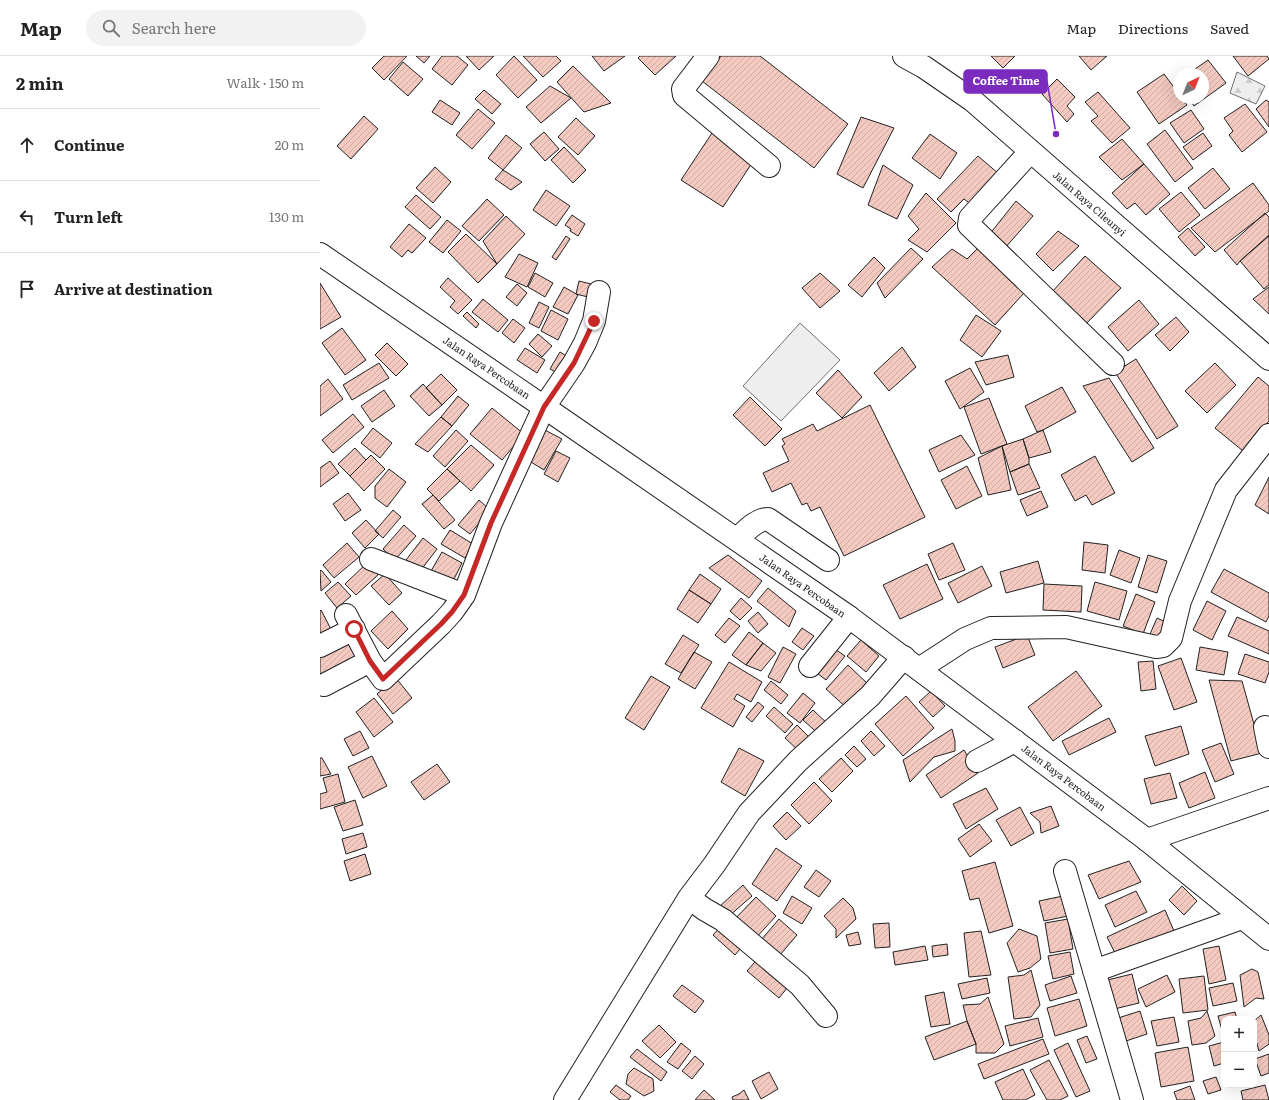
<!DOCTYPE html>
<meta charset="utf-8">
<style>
body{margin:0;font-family:Literata,serif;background:#f2f2f2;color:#222}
.controls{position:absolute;right:12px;bottom:12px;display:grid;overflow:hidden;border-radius:8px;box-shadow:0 4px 16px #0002}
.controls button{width:36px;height:36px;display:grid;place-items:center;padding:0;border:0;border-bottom:1px solid #e0e0e0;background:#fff;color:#222;font:20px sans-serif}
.compass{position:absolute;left:853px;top:12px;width:36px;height:36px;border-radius:50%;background:#fff;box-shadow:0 4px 16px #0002;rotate:43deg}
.stop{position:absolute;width:12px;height:12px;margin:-9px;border:3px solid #c62828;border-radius:50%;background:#fff}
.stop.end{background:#c62828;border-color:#fff;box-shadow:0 1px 4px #0008}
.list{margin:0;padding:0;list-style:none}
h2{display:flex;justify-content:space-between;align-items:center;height:52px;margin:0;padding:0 16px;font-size:17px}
h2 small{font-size:13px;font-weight:400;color:#767676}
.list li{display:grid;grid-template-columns:26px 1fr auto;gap:12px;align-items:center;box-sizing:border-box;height:72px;padding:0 16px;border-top:1px solid #e0e0e0}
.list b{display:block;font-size:15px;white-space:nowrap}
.list em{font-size:13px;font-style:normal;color:#767676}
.icon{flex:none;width:22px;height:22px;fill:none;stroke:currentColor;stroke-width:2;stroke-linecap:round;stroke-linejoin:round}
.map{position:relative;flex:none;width:949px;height:1044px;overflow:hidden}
header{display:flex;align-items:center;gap:24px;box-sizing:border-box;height:56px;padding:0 20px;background:#fff;border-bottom:1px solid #e0e0e0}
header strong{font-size:19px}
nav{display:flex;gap:22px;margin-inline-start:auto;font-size:14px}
.search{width:280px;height:36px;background:#f2f2f2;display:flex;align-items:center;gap:10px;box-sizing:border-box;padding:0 14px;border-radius:22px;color:#767676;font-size:15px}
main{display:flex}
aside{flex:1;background:#fff}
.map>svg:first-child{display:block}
.forest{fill:url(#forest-firs);stroke:#6f6f6f}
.park{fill:#eee;stroke:#6f6f6f}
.building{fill:url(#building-hatch);stroke:#222}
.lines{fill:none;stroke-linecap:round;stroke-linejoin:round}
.minor-casing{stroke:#222;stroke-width:24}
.highway-casing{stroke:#222;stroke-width:24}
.minor{stroke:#fff;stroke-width:22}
.highway{stroke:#fff;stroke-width:22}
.route{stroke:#c62828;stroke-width:5}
.labels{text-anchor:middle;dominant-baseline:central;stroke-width:3;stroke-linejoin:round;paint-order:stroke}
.street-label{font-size:10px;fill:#222;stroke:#fff}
.leader{fill:none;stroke:#7b2cbf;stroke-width:1.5}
.callout-dot{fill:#7b2cbf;stroke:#fff;stroke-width:1.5}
.callout{fill:#7b2cbf;stroke:#7b2cbf;stroke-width:1.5}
.callout-label{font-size:11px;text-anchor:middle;font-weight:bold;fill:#fff}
</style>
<header>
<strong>Map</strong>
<div class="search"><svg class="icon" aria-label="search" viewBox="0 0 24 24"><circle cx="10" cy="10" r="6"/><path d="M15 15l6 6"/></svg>Search here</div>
<nav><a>Map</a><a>Directions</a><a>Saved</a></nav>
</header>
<main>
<aside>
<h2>2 min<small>Walk · 150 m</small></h2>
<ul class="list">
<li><svg class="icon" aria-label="ahead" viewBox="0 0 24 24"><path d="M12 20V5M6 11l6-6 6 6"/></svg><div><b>Continue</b></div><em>20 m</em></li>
<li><svg class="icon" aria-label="left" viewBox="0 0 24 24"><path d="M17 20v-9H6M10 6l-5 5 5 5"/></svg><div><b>Turn left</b></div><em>130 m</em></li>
<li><svg class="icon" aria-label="arrive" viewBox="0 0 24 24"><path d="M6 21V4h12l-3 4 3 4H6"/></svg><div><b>Arrive at destination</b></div></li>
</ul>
</aside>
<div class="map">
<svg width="949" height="1044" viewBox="0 0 949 1044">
<defs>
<pattern id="forest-firs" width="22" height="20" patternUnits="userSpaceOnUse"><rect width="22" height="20" fill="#eee"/><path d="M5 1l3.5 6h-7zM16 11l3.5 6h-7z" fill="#ccc"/></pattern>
<pattern id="building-hatch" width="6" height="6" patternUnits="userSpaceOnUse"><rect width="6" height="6" fill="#f3c9c0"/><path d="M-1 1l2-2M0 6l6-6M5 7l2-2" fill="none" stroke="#d0aca5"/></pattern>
</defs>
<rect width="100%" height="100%" fill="#fff"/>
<path class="forest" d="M917,16L945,30L936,48L910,37Z"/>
<path class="park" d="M480,267L520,304L461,365L423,330Z"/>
<path class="building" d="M64,0H87L64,24L52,12Z
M96,0H110L104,7Z
M122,0H137L148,9L132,29L112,13Z
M146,0H174L159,14Z
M194,0L217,24L198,42L176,19Z
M203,0H236L241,5L223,21Z
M272,0H305L284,15Z
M320,0H356L335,19L318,2Z
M401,0H440L528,68L494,112L382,25Z
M671,0H695L683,12Z
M759,0H787L771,14Z
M913,0H947L949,3L928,20Z
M888,4L906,27L874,50L869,42H883V18H868Z
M83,6L103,23L88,40L69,23Z
M253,10L291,47L264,56L237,26Z
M844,18L859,38V42H862L867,49L839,68L817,36Z
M737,23L755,41L747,50L754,58L747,66L722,38Z
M230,30L251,42L221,67L206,51Z
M164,34L181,48L172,58L155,43Z
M778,36L810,72L792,87L771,65L778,60L765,46Z
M120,44L140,57L132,69L112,56Z
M946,44L949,46V71L936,53Z
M925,48L947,76L922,96L909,79L913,75L904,62Z
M158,53L175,67L152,93L136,79Z
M871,54L884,73L864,87L850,67Z
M44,60L58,73L31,103L17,90Z
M541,61L574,72L543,132L517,118Z
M256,62L275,80L258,99L238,81Z
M845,74L873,112L855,126L827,88Z
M224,76L239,93L225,105L210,88Z
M392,77L434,104L403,151L361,124Z
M883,77L892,90L873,104L863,91Z
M610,78L637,97L620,123L592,102Z
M186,79L202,92L183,114L168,102Z
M802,83L824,108L802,124L779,101Z
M244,91L266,114L253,127L231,104Z
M658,100L679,118L653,150L644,143L631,156L617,143Z
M824,108L850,138L826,159L815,147L807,153L792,137Z
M563,109L593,129L577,163L548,149Z
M115,111L131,126L113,147L96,132Z
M893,112L910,133L885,153L868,132Z
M183,114L202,126L191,134L175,123Z
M933,127L949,149V155L895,196L871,172Z
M226,134L250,150L236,170L213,154Z
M861,136L880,159L859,176L839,153Z
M606,137L636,167L607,196L588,184L599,173L588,160Z
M96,139L121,161L110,173L85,151Z
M167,143L184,159L159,185L142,170Z
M696,145L713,160L685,192L669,179Z
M945,157L949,161V179L920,205L917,209L904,194Z
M252,159L265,168L258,180L250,175L251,173L245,169Z
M186,160L205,178L177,208L163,185Z
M127,164L141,175L123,197L109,186Z
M89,168L106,182L92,197L88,194L82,201L70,191Z
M868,172L885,191L875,200L858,181Z
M738,175L759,190L733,215L716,198Z
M146,178L177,208L158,227L128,196Z
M246,180L250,183L236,204L232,201Z
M949,180V229L944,233L920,205Z
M660,190L704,237L675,269L612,211L632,193L647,203Z
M591,192L603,203L565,242L557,227Z
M199,198L218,207L207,231L185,221Z
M765,200L801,232L765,269L731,237Z
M554,201L565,212L542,241L528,229Z
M215,217L233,227L225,241L208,231Z
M500,217L520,235L500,252L482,232Z
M128,222L152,244L138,258L130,251L135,245L120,231Z
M259,225L271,228L268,241L256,238Z
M0,227L21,261L0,273Z
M197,228L207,237L197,250L186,241Z
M244,231L258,239L248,258L233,251Z
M949,231V258L933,243Z
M163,243L188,264L178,276L152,256Z
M819,244L839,268L808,295L788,271Z
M219,246L229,251L219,272L209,267Z
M231,254L248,263L238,284L221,275Z
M147,256L159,268L156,272L143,260Z
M656,259L681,275L662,301L640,284Z
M856,261L869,276L850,295L835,279Z
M193,263L205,272L194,287L182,277Z
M22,272L46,304L25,319L2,287Z
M218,278L232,290L222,301L209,288Z
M67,287L88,308L76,320L55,299Z
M582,291L596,311L569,335L554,317Z
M205,292L225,304L217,317L197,304Z
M240,296L248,301L239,318L230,313Z
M688,299L694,321L666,329L655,306Z
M816,303L858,370L837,383L795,316Z
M59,307L69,322L32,344L23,329Z
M895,307L916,329L887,357L865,335Z
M650,312L664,336L640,353L625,325Z
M518,314L542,341L522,362L496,337Z
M121,318L137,334L122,349L106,332Z
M938,321L949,330V365L923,395L895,372Z
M789,322L834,392L812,406L763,330Z
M8,323L23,343L0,360V330Z
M103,328L122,349L109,360L90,340Z
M742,331L756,356L723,374L717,376L705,350Z
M64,334L75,350L52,366L41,350Z
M138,340L149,349L132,370L121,361Z
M430,341L462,373L445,390L413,359Z
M669,342L687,388L661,398L644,351Z
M550,349L605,461L524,500L500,451L491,455L487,447L482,449L471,427L452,436L443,417L469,405L462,390L465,388L462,383L493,368L497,375Z
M172,352L204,378L182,404L150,378Z
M33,358L44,371L13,397L2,384Z
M121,361L132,370L108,396L95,388Z
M53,372L72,387L60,402L41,387Z
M223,373L242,383L224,414L206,403Z
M136,374L148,385L125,411L113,400Z
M723,374L731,396L709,402L703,383Z
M641,379L655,399L619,416L609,394Z
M703,383L709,402V408L690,416L682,390Z
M151,389L174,409L151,435L127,413Z
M682,390L691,434L668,439L658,402Z
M35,392L46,404L30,420L18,408Z
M236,395L250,402L238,426L224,418Z
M51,399L65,413L44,435L30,420Z
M775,400L795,437L772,449L766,439L755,445L741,419Z
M10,405L19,417L0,431V412Z
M709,408L720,432L698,439L690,416Z
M647,410L662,440L636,453L621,424Z
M69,413L86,426L67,451L55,442V430Z
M127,413L140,425L119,445L107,433Z
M949,421V458L935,449Z
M721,435L728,451L707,460L700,444Z
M28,437L41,454L25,465L13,448Z
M113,439L135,464L124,473L102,448Z
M159,444L170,454L150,478L138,469Z
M73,454L81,461L63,482L55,475Z
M46,464L59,478L45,492L32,477Z
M84,469L96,480L75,504L63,493Z
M130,474L153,488L145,502L121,488Z
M103,482L117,493L101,514L86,504Z
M764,486L788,489L785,517L762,514Z
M27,487L39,501L14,522L3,509Z
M633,487L645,514L619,524L608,498Z
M799,494L820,502L811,527L790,519Z
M122,496L142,507L132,527L111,515Z
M408,499L442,525L429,542L389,512Z
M828,499L847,505L837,537L818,531Z
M718,505L724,527L686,537L680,516Z
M48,506L59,518L36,539L25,528Z
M607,508L623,543L580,563L563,529Z
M662,510L672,530L638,547L628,527Z
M904,513L949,537V560L946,566L891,536Z
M1,514L11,526L1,535L0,515Z
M65,518L82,537L69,549L51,530Z
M380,518L401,533L391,548L369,534Z
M18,526L31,540L17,552L5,537Z
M775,526L807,535L799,564L767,555Z
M724,528L762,530L761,556L723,554Z
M448,532L476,555L469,571L437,545Z
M369,534L391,548L378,567L357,553Z
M816,538L835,546L823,578L803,570Z
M421,542L432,552L420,564L410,555Z
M887,545L906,555L892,584L873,574Z
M1,554L13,577L0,583V555Z
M72,555L88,573L68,593L51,575Z
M438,556L448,568L438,577L428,565Z
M917,561L949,575V598L908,580Z
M409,562L420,570L405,587L395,579Z
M837,562L854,570L847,585L830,578Z
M482,572L494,580L483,594L472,586Z
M429,576L443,587L426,609L412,599Z
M363,579L379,589L361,617L345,608Z
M707,579L715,599L683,612L675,591Z
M30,580L43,601L0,624V594Z
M541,584L559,600L546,616L527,600Z
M443,587L456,597L441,615L426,609Z
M463,591L476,598L460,627L448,621Z
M512,591L525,600L506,624L493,614Z
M880,591L908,596L904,619L876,614Z
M374,596L392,606L375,633L358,623Z
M925,598L949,606V616L945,627L918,618Z
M861,602L877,646L854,654L838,610Z
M833,605L836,633L821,635L818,606Z
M409,606L442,626L431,646L417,638L414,643L425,650L413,671L381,652Z
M528,609L551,631L529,654L506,633Z
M756,615L782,650L733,685L708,651Z
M331,620L350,631L324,674L305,662Z
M76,622L92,642L73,658L57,638Z
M889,624L922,625L942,697L911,705Z
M451,625L468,639L461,648L444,634Z
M611,635L625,650L613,661L599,646Z
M483,637L495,647L480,667L467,657Z
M586,640L614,672L583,700L555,668Z
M54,642L73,666L54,681L36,656Z
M438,646L444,651L432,666L426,661Z
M454,651L473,668L465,677L446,660Z
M493,654L511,671L502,681L483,664Z
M789,662L796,676L749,699L742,685Z
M477,669L492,684L480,696L465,682Z
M861,670L869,698L835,710L825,680Z
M632,673L635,685V695L614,701L590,726L583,704Z
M40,675L49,692L33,700L24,683Z
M551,675L565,690L554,700L541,685Z
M901,687L914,718L895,726L882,694Z
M534,690L546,703L537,711L525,699Z
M419,692L444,705L425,740L401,726Z
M644,694L658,717L621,742L606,719Z
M52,700L67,730L43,742L28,711Z
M0,702H2L11,718L0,720Z
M521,702L533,715L512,736L499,723Z
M117,708L130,726L104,744L91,726Z
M885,716L895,742L869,752L859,727Z
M850,717L857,742L831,748L824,723Z
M18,718L25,746L0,753V738L7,736L3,722Z
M494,726L512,745L489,768L471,749Z
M666,732L678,753L646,773L633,748Z
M35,744L43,769L23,775L14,751Z
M731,750L739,770L721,777L720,766L710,757Z
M700,751L714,777L691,790L676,764Z
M467,756L481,770L466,784L453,770Z
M659,768L672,785L650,801L638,783Z
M43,777L47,791L26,798L22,783Z
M456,792L482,810L457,845L432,828Z
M45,798L51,818L30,825L24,805Z
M809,805L821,826L779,843L768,819Z
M675,806L693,870L669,877L659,842L650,844L642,815Z
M496,814L511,825L499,841L484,831Z
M423,829L432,840L409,860L400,850Z
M862,830L877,845L864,859L849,844Z
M816,835L827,856L795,871L785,849Z
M472,840L492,852L482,868L463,857Z
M743,840L748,860L724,865L719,845Z
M436,841L456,860L434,884L414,864Z
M523,842L533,852L536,863L516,882V873L504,860Z
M845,854L854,875L797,901L787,881Z
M459,863L477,879L460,899L441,884Z
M748,863L753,893L730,897L725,867Z
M404,867L425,887L415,899L393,879Z
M569,867L570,891L555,892L553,868Z
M699,873L717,880L721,903L710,912L698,916L687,887Z
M661,875L671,919L649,921L644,877Z
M538,876L541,888L529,890L526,879Z
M627,888L628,899L613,901L612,890Z
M605,890L608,904L575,909L573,896Z
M899,890L906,924L889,928L883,893Z
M750,896L754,918L733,923L728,900Z
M440,900L472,926L459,942L427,915Z
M932,913L938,916L944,943L936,942L924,951L920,919Z
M711,914L720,949L711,961L694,963L688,921L704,919Z
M812,918L819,947L786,955L779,926Z
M847,919L855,936L826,951L818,933Z
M751,920L757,937L730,945L725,929Z
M884,920L888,954L863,957L859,923Z
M667,922L670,937L642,943L638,928Z
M913,927L917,945L893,950L889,932Z
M362,929L384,945L375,957L353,940Z
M624,936L630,968L611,971L605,940Z
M668,941L684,988L675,997H656V988L647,965L643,949L660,948Z
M759,943L767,970L735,980L727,952Z
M820,955L827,978L803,986L795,963Z
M887,955L895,980L886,987L872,989L868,965L881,962Z
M915,956L917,963H904V978H903L898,960Z
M941,959L949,979V988L939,995L934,977V965Z
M854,961L859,986L837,990L831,965Z
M718,962L723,981L690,990L685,970Z
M647,965L656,988L614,1004L605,981Z
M339,969L356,986L340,1002L322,985Z
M767,980L777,1003L766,1007L757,984Z
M723,983L729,998L664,1023L658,1008Z
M904,986V1007L894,1010L889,990Z
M361,987L371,995L358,1013L347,1006Z
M748,987L770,1035L756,1041L734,994Z
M868,991L874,1025L841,1031L835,997Z
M317,993L347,1016L341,1025L310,1001Z
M949,998V1017L941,1020L935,1003Z
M375,1000L384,1008L372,1023L362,1015Z
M729,1004L748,1040L740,1044H727L710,1014Z
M314,1012L333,1023L334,1035L324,1040L306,1028L308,1018Z
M703,1013L715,1039L705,1044H683L675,1026Z
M449,1016L458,1033L441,1043L432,1025Z
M896,1021L901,1034L888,1038L883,1025Z
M296,1029L311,1040L308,1044H300L290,1036Z
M945,1029L949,1044H923L921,1035Z
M870,1030L875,1044H857L854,1036Z
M384,1034L395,1044H375Z
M424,1034L429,1044H413L412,1041L419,1038Z"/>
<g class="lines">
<g class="minor-casing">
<path id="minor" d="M388,0L363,33L364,39L449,110
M710,96L650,162L649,169L793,308
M417,483C425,476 436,463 448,463L508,504
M51,503L144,539
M26,559L50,605L63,623L121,568L132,556L144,539L171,467L224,351L254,307L265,287L274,265L279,236
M0,590L34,573
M490,610L529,561
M599,613L645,583L671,572L746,571L836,591L843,590L851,582L860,545L906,434L949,379
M4,629L50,605
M945,671L949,691
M657,705L695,685
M827,784L949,742
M745,815L812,1044
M774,915L922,862
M506,960L480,929L403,864L384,853L369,842L394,809L429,757L478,705L550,640L584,601
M245,1044L369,842"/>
</g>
<g class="highway-casing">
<path id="highway" d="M584,0L604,11L652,44L949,303
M0,198L224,351L529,561L827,784L949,883"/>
</g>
<use href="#minor" class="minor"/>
<use href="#highway" class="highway"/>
</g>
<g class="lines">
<path class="route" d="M34,573L50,605L63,623L121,568L132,556L144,539L171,467L224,351L254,307L274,265"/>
</g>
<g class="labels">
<g class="street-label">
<text transform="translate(770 147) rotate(41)">Jalan Raya Cileunyi</text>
<text transform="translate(167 311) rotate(34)">Jalan Raya Percobaan</text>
<text transform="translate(483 529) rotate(35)">Jalan Raya Percobaan</text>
<text transform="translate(744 721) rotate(37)">Jalan Raya Percobaan</text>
</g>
</g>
<path class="leader" d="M736 78L727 25"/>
<circle class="callout-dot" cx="736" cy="78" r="4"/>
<rect class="callout" x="644" y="14" width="83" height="23" rx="4"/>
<g class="callout-label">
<text x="686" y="29">Coffee Time</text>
</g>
</svg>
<div class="controls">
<button>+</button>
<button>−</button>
</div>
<svg class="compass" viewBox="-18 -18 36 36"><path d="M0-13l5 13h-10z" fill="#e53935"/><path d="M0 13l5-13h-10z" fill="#767676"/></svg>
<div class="stop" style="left:34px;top:573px"></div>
<div class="stop end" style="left:274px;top:265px"></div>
</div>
</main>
